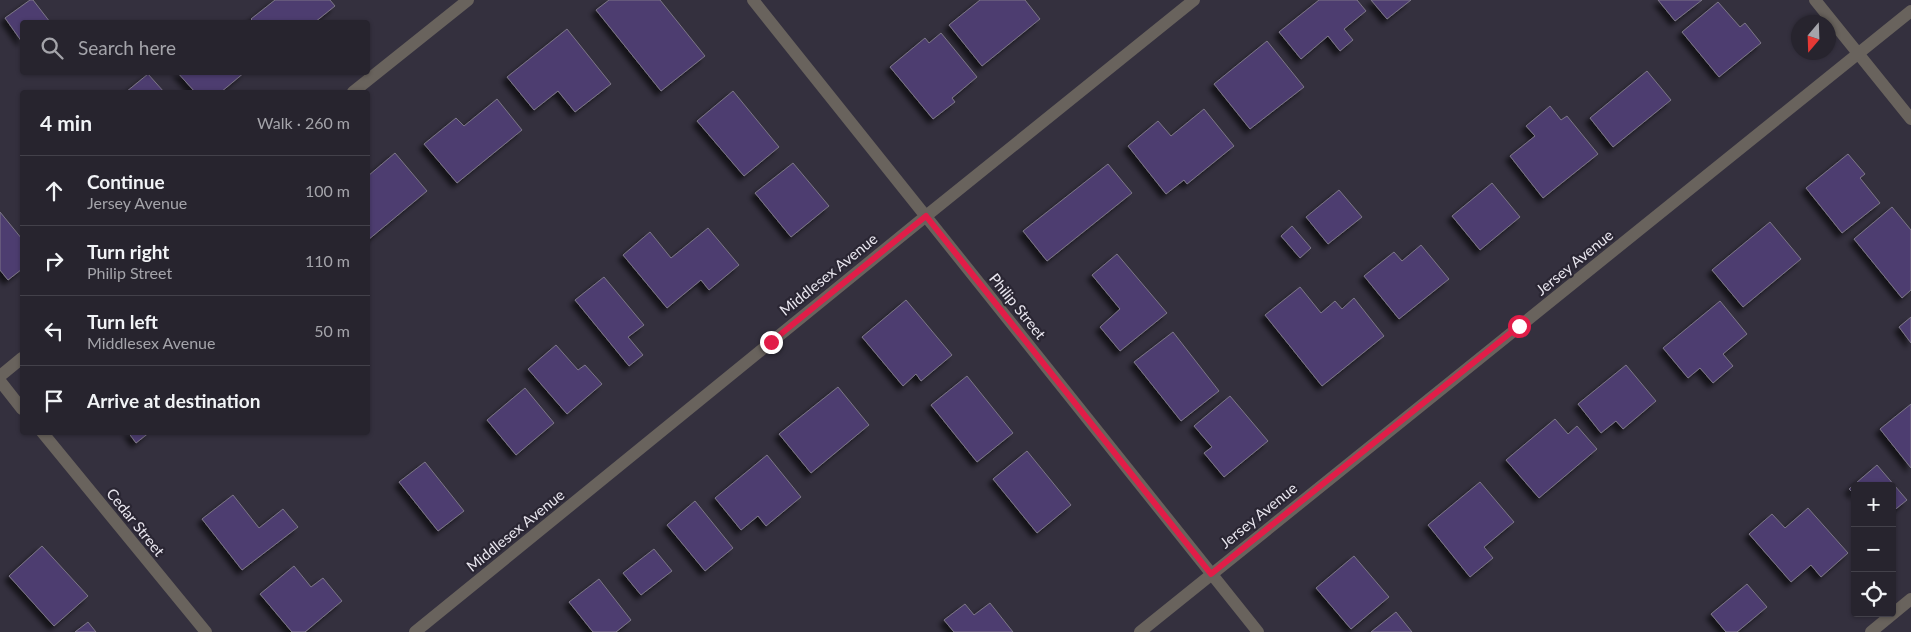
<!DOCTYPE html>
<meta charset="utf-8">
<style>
body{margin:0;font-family:Lato,sans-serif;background:#2f2c36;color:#f1f3f6}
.controls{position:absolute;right:15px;bottom:15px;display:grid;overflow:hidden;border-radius:5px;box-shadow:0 1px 4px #0004}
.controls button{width:45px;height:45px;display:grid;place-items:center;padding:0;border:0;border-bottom:1px solid #43414a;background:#27242e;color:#f1f3f6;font:25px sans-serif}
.compass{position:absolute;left:1791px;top:15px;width:45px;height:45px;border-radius:50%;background:#27242e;box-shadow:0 1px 4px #0004;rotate:199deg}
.stop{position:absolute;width:15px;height:15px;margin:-11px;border:4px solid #e11d48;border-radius:50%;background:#fff}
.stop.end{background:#e11d48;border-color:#fff;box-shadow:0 1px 5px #0008}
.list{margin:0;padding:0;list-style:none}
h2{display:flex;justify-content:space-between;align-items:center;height:65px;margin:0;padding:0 20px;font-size:21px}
h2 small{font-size:16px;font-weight:400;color:#a4a4aa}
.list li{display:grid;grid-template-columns:32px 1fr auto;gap:15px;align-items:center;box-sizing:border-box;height:70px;padding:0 20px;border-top:1px solid #43414a}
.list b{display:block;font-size:19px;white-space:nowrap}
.list p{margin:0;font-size:16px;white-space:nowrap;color:#a4a4aa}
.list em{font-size:16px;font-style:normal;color:#a4a4aa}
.icon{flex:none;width:28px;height:28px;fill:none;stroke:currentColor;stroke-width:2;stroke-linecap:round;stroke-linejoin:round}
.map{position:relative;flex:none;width:1911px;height:632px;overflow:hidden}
.search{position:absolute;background:#27242e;box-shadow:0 1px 4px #0004;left:20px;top:20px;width:350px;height:55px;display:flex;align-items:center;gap:12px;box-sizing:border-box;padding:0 18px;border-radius:5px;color:#a4a4aa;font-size:19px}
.panel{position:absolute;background:#27242e;box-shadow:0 1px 4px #0004;left:20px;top:90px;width:350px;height:345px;border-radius:5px}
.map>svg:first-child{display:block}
.building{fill:#4e3c70;stroke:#7c7787;filter:url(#shadow)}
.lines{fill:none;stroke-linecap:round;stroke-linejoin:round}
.street{stroke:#69635d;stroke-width:12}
.route{stroke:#e11d48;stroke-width:6}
.labels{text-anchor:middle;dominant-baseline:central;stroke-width:4.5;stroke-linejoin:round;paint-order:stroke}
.street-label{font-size:15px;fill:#e9e6ef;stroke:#2a2633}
</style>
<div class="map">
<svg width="1911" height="632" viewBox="0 0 1911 632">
<defs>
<filter id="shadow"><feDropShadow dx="-4.5" dy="4.5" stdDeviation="2.5" flood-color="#0009"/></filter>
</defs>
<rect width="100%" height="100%" fill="#34303e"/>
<path class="building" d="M30,0H33L50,22H22V42L5,18Z
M275,0H330L335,6L315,22H254L251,19Z
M609,0H660L705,56L661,91L596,10Z
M980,0H1025L1040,19L982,66L949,25Z
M1319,0H1357L1366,11L1344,29L1353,40L1340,51L1328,36L1301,59L1279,32Z
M1371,0H1411L1387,19Z
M1658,0H1702L1675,21Z
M1718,2L1740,27L1745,23L1761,43L1719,77L1682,32Z
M567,29L611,84L575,112L558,91L534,110L507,77Z
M941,33L977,77L952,98L955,102L933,119L890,67L925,38L929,43Z
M1267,41L1304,87L1250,129L1214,84Z
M1647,71L1671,100L1613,147L1590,118Z
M177,72H245L221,92H195Z
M148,74L164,92H126Z
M733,91L779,147L744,176L697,121Z
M497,99L522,130L457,183L424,144L456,118L464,126Z
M1550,106L1561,120L1567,116L1598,154L1543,198L1510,156L1535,136L1526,126Z
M1204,109L1234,146L1187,184L1184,180L1166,194L1128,146L1158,121L1171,136Z
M395,153L427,191L368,240V176Z
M1848,154L1865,174L1860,178L1880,203L1842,233L1806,188Z
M793,163L829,206L791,237L755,193Z
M1108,164L1132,193L1047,261L1023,231Z
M1492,183L1520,217L1480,250L1452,216Z
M1339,190L1362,217L1328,244L1306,217Z
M1892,207L1911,230V290L1902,298L1854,239Z
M0,212L22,239V269L8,280L0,270Z
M1770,222L1801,259L1743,307L1712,270Z
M1292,226L1311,248L1300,258L1281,236Z
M708,228L739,265L709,290L701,280L667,308L623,255L650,232L671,258Z
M1421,245L1449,279L1399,319L1364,276L1394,252L1402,261Z
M1117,254L1167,313L1120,351L1100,327L1120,309L1092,275Z
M604,277L644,325L628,337L643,355L629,366L575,300Z
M1300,287L1321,313L1335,301L1342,309L1354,298L1384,336L1322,386L1265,315Z
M906,300L952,355L921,381L916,374L903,386L862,337Z
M1720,301L1747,334L1723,354L1733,366L1713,383L1700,368L1688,378L1663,348Z
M1911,317V343L1899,327Z
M1173,332L1219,391L1181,421L1134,362Z
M556,345L578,370L585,365L602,384L567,414L528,369Z
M1626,365L1656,401L1623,429L1616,421L1601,433L1578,404Z
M967,376L1013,433L977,462L931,405Z
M838,387L869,425L811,473L779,434Z
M525,388L554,423L516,455L487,420Z
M1230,396L1268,441L1224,477L1204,453L1212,447L1194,426Z
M1911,404V468L1880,429Z
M1555,419L1568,434L1577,426L1597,449L1539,498L1506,460Z
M128,432H150L136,443Z
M1027,451L1071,505L1037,533L993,479Z
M767,455L801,497L766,526L758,516L741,530L715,498Z
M425,462L464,511L438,531L399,482Z
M1877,465L1907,500L1892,512V486H1855V495L1849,489Z
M1480,482L1514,522L1484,547L1493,558L1470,577L1428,525Z
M233,495L259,528L283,509L298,527L242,570L202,519Z
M695,501L733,548L705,571L667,525Z
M1808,508L1848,553L1821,577L1811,565L1791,582L1749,534L1772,514L1785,528Z
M42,546L88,596L54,626L9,576Z
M654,549L672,571L641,595L623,573Z
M1354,556L1389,597L1351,629L1316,588Z
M294,566L311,587L323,578L342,601L305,632H292L260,594Z
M599,579L631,620L616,632H593L569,602Z
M1747,584L1767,607L1737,632H1726L1711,614Z
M990,603L1013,632H954L944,620L965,604L974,615Z
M1396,612L1412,632H1371Z
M88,622L96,632H75Z"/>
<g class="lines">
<path class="street" d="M753,0L1258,632
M1815,0L1911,119
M353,92L468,0
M0,376L22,358
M0,381L22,409
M42,432L206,632
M415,632L926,216L1194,0
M1140,632L1911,11
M1871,632L1911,599"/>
</g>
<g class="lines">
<path class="route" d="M771,342L926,216L1211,574L1519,326"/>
</g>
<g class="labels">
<g class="street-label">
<text transform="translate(1574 262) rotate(-39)">Jersey Avenue</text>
<text transform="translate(828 274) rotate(-39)">Middlesex Avenue</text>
<text transform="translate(1018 306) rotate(51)">Philip Street</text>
<text transform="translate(1258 515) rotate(-39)">Jersey Avenue</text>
<text transform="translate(136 522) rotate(51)">Cedar Street</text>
<text transform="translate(515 530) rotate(-39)">Middlesex Avenue</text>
</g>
</g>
</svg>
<div class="controls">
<button>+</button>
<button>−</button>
<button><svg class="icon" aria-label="locate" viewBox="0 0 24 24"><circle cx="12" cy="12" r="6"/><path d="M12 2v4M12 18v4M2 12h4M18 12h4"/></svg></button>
</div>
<svg class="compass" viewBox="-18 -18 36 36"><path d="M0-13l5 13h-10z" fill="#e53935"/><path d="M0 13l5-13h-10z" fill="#a4a4aa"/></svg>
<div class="stop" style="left:1519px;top:326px"></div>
<div class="stop end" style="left:771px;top:342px"></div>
<div class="search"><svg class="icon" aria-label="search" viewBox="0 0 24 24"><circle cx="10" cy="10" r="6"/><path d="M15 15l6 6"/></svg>Search here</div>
<section class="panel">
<h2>4 min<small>Walk · 260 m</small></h2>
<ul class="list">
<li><svg class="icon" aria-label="ahead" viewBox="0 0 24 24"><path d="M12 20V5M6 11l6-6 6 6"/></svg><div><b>Continue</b><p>Jersey Avenue</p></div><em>100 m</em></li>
<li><svg class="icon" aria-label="right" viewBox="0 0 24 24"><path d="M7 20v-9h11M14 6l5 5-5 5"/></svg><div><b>Turn right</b><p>Philip Street</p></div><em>110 m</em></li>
<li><svg class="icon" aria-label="left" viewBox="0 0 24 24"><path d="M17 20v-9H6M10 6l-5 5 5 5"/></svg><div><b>Turn left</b><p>Middlesex Avenue</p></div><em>50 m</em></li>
<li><svg class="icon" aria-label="arrive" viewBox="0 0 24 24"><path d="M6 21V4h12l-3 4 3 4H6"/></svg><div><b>Arrive at destination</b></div></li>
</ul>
</section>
</div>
